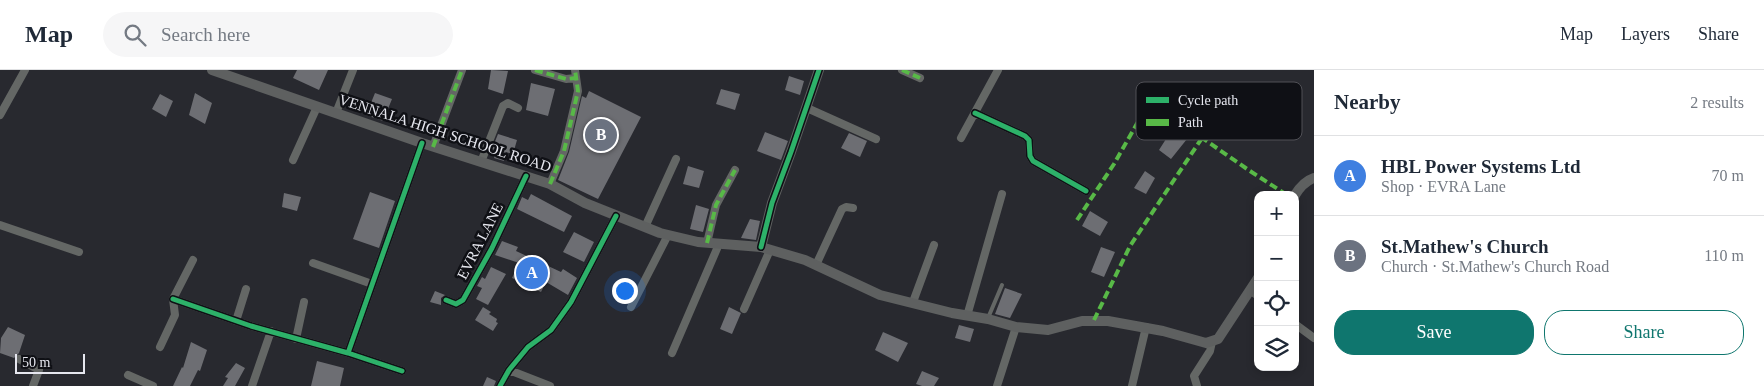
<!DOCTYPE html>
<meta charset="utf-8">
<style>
body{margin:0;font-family:"Times New Roman",serif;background:#f6f6f7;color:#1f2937}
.controls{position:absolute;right:15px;bottom:15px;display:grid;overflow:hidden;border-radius:10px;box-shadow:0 2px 8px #0003}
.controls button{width:45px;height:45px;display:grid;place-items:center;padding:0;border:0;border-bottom:1px solid #e0e1e3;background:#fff;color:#1f2937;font:25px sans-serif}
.scale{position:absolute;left:15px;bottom:12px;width:70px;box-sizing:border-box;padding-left:5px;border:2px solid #e6e7ef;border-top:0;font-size:14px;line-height:18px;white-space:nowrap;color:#e6e7ef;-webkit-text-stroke:4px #0f1015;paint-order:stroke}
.you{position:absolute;left:624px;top:220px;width:18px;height:18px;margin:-12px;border:4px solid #fff;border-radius:50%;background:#1a73e8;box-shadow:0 0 0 8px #1a73e833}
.badge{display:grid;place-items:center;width:32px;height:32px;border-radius:50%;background:#0f766e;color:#fff;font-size:16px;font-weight:700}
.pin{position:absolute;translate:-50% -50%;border:2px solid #fff;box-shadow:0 1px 5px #0006}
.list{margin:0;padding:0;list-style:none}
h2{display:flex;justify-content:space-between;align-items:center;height:65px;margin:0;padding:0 20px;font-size:21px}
h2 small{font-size:16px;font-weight:400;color:#747a83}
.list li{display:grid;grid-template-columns:32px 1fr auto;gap:15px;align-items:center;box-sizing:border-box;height:80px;padding:0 20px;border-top:1px solid #e0e1e3}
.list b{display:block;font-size:19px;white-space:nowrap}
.list p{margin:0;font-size:16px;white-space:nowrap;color:#747a83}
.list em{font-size:16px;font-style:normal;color:#747a83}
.actions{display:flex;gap:10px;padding:15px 20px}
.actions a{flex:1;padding:11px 0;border:1px solid #0f766e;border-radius:20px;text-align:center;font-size:18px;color:#0f766e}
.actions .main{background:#0f766e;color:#fff}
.icon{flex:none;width:28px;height:28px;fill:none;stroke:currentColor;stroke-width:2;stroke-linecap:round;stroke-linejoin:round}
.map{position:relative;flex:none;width:1314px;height:316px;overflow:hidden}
header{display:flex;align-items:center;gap:30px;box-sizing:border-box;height:70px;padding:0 25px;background:#fff;border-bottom:1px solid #e0e1e3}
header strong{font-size:24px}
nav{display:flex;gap:28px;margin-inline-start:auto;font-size:18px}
.search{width:350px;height:45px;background:#f6f6f7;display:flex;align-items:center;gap:12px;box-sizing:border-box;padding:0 18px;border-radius:28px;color:#747a83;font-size:19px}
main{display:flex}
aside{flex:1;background:#fff}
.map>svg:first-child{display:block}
.building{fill:#6d6e73}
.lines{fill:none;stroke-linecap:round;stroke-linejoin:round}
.lane{stroke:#646765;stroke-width:4}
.street{stroke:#646765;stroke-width:8}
.secondary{stroke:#5e6060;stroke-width:10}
.quiet{stroke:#58b947;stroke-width:4;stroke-dasharray:8 4;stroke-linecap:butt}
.cycleway-casing{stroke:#0f1015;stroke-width:8}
.cycleway{stroke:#2db169;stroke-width:5}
.labels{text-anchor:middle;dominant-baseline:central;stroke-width:5;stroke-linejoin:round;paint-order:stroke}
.street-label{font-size:15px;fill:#e6e7ef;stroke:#0f1015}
.key{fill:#0f1015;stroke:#505056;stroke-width:1}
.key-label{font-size:14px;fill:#e6e7ef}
</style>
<header>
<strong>Map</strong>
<div class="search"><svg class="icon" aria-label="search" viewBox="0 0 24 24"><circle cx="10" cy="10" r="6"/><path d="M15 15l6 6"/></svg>Search here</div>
<nav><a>Map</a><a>Layers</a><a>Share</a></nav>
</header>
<main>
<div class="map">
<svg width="1314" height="316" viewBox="0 0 1314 316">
<rect width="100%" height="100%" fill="#28292f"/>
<path class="building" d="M297,0H328L319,20L293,8Z
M491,0L508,1L503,24L488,19Z
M789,6L804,11L800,25L785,20Z
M531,13L555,19L548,46L526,40Z
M721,19L740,24L735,40L716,34Z
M589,21L641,47L598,129L558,110L569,82L582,26L586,28Z
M195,23L212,33L205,54L189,45Z
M375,23L392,29L383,51L366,45Z
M160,24L173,31L166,47L152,39Z
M1173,58L1187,69L1171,89L1159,80Z
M765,62L788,71L781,90L757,81Z
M849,63L867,71L860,87L841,78Z
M498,64L517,70L513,84L506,82L504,91L494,88L497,81L492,79Z
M688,96L704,101L699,118L683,114Z
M1145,101L1155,108L1146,124L1134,118Z
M370,122L395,131L379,178L353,169Z
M284,123L301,127L297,141L282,137Z
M531,124L572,146L564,162L517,139L522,127L528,130Z
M696,135L709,139L703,162L690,159Z
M1090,141L1108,152L1100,166L1082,156Z
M750,149L760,151L756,170L741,168Z
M574,162L594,172L584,192L563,182Z
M502,171L518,177L516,181L561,202L563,199L577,208L568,225L546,212L541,222L512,208L519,193L495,185Z
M1101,177L1115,182L1104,207L1091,202Z
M491,197L506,204L488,235L476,229L482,218L477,216L482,207L485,209Z
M1005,218L1022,224L1010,248L995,244Z
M435,221L445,225L441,228V235L430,232Z
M483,237L491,242L489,244L497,249L496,252L498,253L493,261L475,250Z
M729,237L741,243L732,264L720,259Z
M959,255L974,259L970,272L955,268Z
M8,257L25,265L19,283L14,288L0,283L1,268Z
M883,262L908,273L898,292L875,280Z
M191,272L207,280L200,301L198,300L190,316H173L182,297L183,298Z
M317,291L344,298L340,316H311Z
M236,293L245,298L235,316H223L228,308L225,307Z
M922,301L939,308L934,316H922L916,314Z
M487,307L496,311L494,316H483Z"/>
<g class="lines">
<path class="lane" d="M988,248L1002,215"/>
<path class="street" d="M535,0L566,9L576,8
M902,0L920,8
M807,38L876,69
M336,43L353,0
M975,43L1025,66L1029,70L1030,86L1033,91L1086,121
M0,45L25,0
M961,68L998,0
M433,77L462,0
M293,90L317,37
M481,92L503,36L508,33L518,38
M550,114L564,81L578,21L575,0
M0,155L79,182
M645,157L676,89
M707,173L716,135L735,100
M313,193L372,214
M816,195L842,139L846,137L853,138
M1250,220L1258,226
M173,229L251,256L348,283L402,301
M446,230L456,234L463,230L492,178L526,106
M913,232L934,175
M631,237L668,165
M744,239L770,180
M967,246L1002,124
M236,251L246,219
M1295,254L1314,268
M296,269L304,232
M160,277L175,245L173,229L193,190
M348,283L422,73
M672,283L719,174
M19,289L39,300L33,316
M509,300L550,316
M128,305L153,316
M252,316L271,261
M500,316L509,300L528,277L551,260L571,232L616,146
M997,316L1016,257
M1132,316L1146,257
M1197,316L1194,306L1210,281L1212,272"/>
<path class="secondary" d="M212,0L422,73L550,114L585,133L660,163L698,172L761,177L805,190L880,225L952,243L988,249L1016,257L1048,260L1082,251H1108L1163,261L1206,273L1218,269L1258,208
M1295,125C1300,117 1305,111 1314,108
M761,177L772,133L791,82L819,0"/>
<path class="quiet" d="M535,0L566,9L576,8
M902,0L920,8
M433,77L462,0
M550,114L564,81L578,21L575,0
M1077,150L1114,94L1143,43L1155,39L1182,54L1250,101L1287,125
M707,173L716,135L735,100
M1094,250L1130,176L1202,68"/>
<g class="cycleway-casing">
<path id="cycleway" d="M975,43L1025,66L1029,70L1030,86L1033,91L1086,121
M761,177L772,133L791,82L819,0
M173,229L251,256L348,283L402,301
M446,230L456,234L463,230L492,178L526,106
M348,283L422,73
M500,316L509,300L528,277L551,260L571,232L616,146"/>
</g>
<use href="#cycleway" class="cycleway"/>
</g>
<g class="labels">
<g class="street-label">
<text transform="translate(445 63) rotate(18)">VENNALA HIGH SCHOOL ROAD</text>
<text transform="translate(480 171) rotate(-63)">EVRA LANE</text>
</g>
</g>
<rect x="1136" y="12" width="166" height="58" rx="8" class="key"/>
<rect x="1146" y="27" width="23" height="6" fill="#2db169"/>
<rect x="1146" y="49" width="23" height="7" fill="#58b947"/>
<g class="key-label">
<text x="1178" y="35">Cycle path</text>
<text x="1178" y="57">Path</text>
</g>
</svg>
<div class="controls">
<button>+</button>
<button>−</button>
<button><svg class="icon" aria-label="locate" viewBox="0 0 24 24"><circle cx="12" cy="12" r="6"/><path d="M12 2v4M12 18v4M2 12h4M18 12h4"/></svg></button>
<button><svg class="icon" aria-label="layers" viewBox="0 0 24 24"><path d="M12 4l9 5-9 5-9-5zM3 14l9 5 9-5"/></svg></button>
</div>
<div class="scale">50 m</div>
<div class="you"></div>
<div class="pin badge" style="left:532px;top:203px;background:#3f7fe0">A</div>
<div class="pin badge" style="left:601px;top:65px;background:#6b7280">B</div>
</div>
<aside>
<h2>Nearby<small>2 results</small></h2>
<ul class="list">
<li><span class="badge" style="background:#3f7fe0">A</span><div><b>HBL Power Systems Ltd</b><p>Shop · EVRA Lane</p></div><em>70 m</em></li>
<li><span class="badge" style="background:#6b7280">B</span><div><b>St.Mathew's Church</b><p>Church · St.Mathew's Church Road</p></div><em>110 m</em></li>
</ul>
<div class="actions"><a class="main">Save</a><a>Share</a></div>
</aside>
</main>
